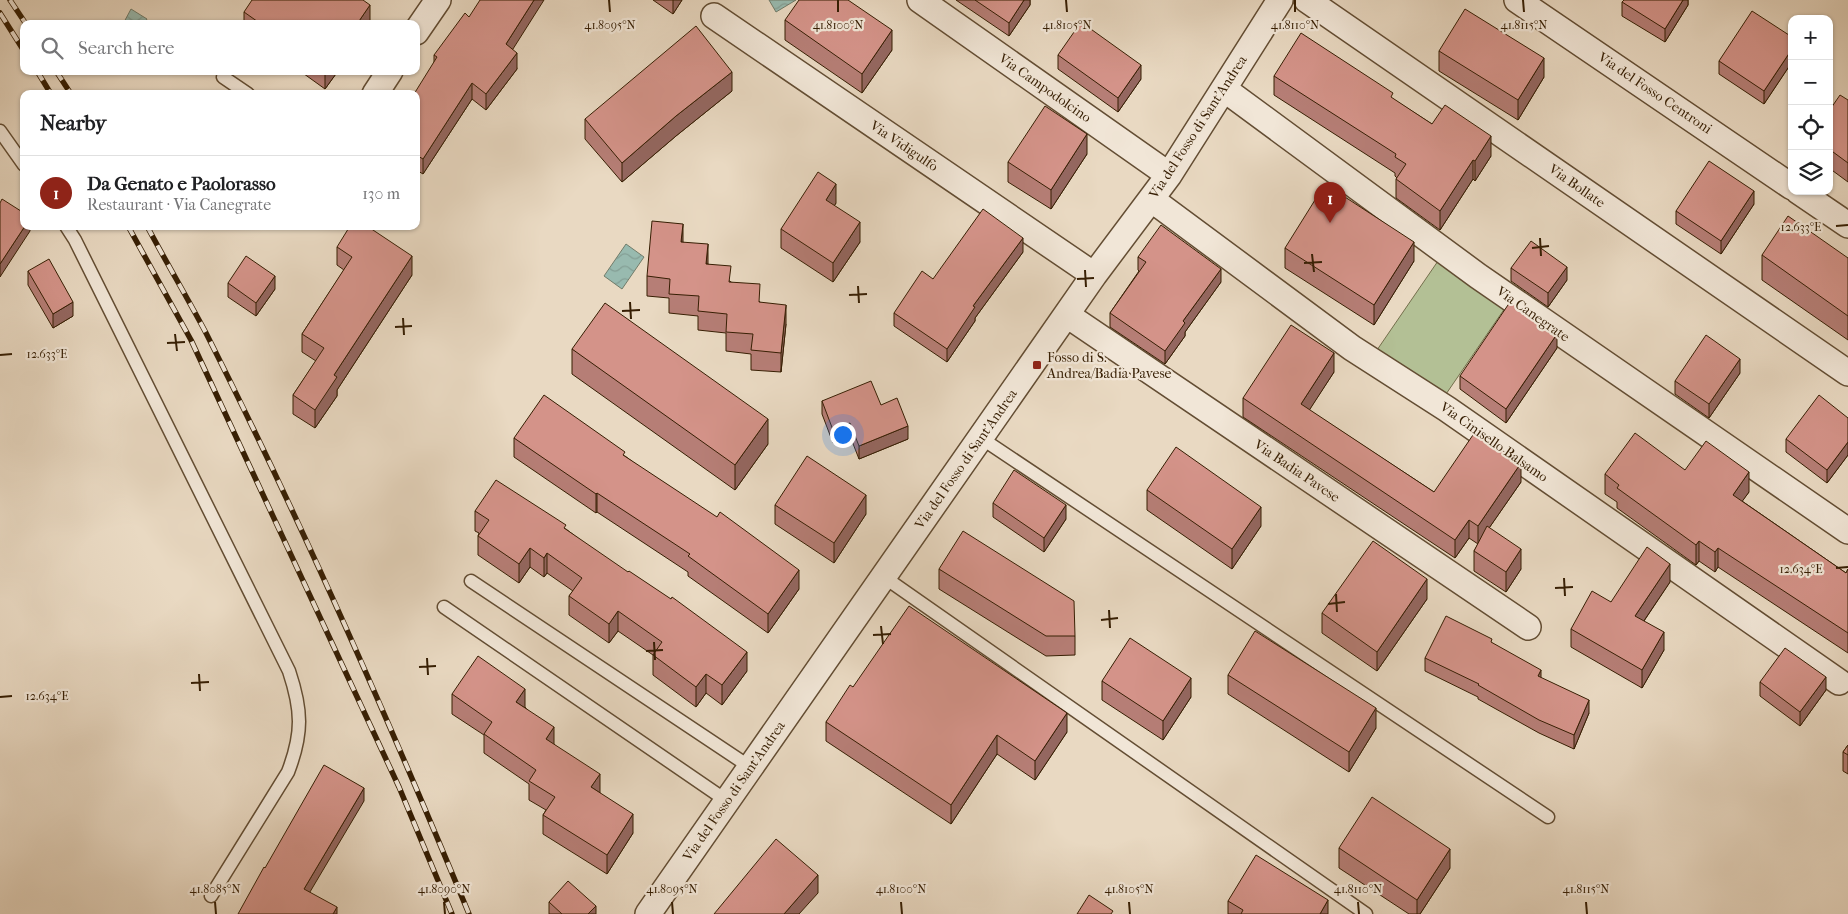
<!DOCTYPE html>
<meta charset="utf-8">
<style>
body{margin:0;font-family:"IM FELL French Canon",serif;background:#f6f6f6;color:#202124}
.controls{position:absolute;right:15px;top:15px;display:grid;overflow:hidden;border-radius:10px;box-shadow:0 1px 4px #0004}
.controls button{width:45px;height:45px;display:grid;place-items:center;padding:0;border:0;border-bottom:1px solid #e0e0e0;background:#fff;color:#202124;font:25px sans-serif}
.you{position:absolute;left:842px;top:434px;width:18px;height:18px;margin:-12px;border:4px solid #fff;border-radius:50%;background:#1a73e8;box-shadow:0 0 0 8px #1a73e833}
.badge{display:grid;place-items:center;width:32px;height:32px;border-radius:50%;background:#8f2418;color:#fff;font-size:16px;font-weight:700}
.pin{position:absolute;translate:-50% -41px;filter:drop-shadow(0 1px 2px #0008)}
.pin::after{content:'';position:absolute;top:26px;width:18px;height:15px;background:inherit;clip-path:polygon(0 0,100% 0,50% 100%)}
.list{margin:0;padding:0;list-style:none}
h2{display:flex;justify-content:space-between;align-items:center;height:65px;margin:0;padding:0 20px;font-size:21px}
h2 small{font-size:16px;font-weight:400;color:#757577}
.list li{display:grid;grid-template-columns:32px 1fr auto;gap:15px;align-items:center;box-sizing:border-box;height:75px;padding:0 20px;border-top:1px solid #e0e0e0}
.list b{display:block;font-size:19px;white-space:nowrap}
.list p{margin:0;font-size:16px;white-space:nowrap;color:#757577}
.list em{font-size:16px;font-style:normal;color:#757577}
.icon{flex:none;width:28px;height:28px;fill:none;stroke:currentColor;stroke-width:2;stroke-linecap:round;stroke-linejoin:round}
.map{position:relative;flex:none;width:1848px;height:914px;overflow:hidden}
.search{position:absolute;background:#fff;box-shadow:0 1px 4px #0004;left:20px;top:20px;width:400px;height:55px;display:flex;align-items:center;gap:12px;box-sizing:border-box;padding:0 18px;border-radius:10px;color:#757577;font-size:19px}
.panel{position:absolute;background:#fff;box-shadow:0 1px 4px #0004;left:20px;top:90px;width:400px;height:140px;border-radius:10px}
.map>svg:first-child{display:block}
.park{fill:#b3c095;stroke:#746f4c}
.water{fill:url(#water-waves);stroke:#717c6a}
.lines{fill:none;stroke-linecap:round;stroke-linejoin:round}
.service-casing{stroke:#634d33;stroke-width:15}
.minor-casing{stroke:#634d33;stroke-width:28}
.service{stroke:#f1e6d7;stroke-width:12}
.minor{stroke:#f1e6d7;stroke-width:25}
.rail-casing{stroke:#361e03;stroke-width:5.5}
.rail{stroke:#f1e6d7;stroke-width:4;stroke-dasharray:11;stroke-linecap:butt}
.wall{fill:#b67e76;stroke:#361e03}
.shaded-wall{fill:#946760;stroke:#361e03}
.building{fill:#d49389;stroke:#361e03}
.ticks{fill:none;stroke:#361e03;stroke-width:2}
.poi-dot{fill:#8f2418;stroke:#f1e6d7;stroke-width:2}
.labels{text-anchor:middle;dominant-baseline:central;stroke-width:4.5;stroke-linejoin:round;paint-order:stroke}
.street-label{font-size:14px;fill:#361e03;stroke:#f1e6d7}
.poi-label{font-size:14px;fill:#361e03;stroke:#f1e6d7;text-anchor:start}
.ticks-label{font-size:12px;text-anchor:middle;fill:#361e03;stroke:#f1e6d7;stroke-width:4.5;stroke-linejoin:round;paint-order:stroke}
</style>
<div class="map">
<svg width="1848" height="914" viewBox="0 0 1848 914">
<defs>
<pattern id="water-waves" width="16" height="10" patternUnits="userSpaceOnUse" patternTransform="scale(1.25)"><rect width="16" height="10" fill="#98baaf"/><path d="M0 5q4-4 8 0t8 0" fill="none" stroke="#849f95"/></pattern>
</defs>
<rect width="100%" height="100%" fill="#e9d9c2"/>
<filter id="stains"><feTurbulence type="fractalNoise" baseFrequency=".004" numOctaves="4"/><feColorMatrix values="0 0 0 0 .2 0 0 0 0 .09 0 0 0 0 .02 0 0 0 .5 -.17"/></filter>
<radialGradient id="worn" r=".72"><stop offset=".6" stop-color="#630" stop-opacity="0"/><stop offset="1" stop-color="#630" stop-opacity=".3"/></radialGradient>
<path class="park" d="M1438,261L1505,308L1444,397L1377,350Z"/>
<path class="water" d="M769,0H796L776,12Z
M131,9L147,19L144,24H123Z
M626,244L644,257L622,289L604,276Z"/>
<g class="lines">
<g class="service-casing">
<path id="service" d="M223,77L248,94
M0,131L24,165
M66,226L75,240L289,671C302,710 303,733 288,772L211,896
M981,438L1548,817
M884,577L1366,914
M471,581L750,767
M444,607L727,801"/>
</g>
<g class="minor-casing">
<path id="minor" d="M920,0L1169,175
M1307,0L1848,373
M1517,0L1792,187
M714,16L1094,275
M416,32L438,0
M1224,89L1478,276L1848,531
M375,94L390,71
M1798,191L1848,225
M1151,199L1352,348L1447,409L1839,682
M1067,315L1528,627
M648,914L1094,275L1169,175L1280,0"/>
</g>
<use href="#service" class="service"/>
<use href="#minor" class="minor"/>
<g class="rail-casing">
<path id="rail" d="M10,0L26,24
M0,13L24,51
M37,71L51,94
M56,71L71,94
M128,226L191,340L399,787L452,914
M147,226C166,262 187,297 206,333C302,523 388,718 469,914"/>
</g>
<use href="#rail" class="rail"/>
</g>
<path class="wall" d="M653,0H682L673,14Z
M956,0H1030V5L1009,36Z
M1688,0V5L1665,42L1622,16V2Z
M244,12L370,24H244Z
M785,20L892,50L862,93L785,40Z
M512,49L517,69L486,110L472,99L423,174L418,171L416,94L434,63V55Z
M1792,49V62L1764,104L1719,74V61Z
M1439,51L1544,77L1518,120L1439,71Z
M1058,55L1141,79L1118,112L1058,69Z
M300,71H338L325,89Z
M1274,76L1393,99L1432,124L1491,156L1475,181L1473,179L1440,230L1396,198V179L1397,178L1395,176V173L1274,95Z
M732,91L676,136L622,182L585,139V119Z
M1848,100V182L1829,168V111Z
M1087,154L1051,209L1008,182V162Z
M836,203L834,206L860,242L833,282L781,248V229Z
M1754,204L1721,254L1676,224V211Z
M683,242L708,264L731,282L760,302L786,324L781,372L751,370V354L726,351V333L698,330V316L669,313V298L647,296V276Z
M337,247L412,275L337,390V396L315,428L293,414V395L316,361L302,352V334L344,270L337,265Z
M1285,248L1414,261L1374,325L1285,268Z
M1023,252L975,318V321L947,362L894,326V313L933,279Z
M1762,255L1848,258V340L1762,280Z
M1138,257L1221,282L1185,332V336L1165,364L1110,327V313L1139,271L1138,270Z
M1511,268L1567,280L1548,307L1511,281Z
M28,271L73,316L53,328L28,285Z
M228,283L275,289L256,316L228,297Z
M1531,318L1557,348L1506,423L1460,389V376Z
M572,349L768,444L735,490L572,374Z
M1334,372L1309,410L1434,492L1521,482L1489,528L1521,569L1506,592L1474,571V551L1478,544L1469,538L1455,558L1243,417V398Z
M1740,373L1709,418L1675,394V381Z
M822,401L881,405L908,439L859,459L850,436L833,443L822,414Z
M1848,418V455L1827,483L1786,452V439Z
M514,438L625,456L799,589L768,633L688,576V572L597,512L596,513L514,457Z
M1685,470L1749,492L1742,501L1846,573L1848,569V653L1718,567L1715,572L1699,561L1696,565L1617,508V502L1605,494V474Z
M1147,490L1261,526L1232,569L1147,510Z
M993,503L1066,519L1044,552L993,517Z
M775,505L866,514L834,563L775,524Z
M475,511L566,529L747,671L722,705L706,693L696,707L653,675V655L618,631L609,643L569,615V596L573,591L547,573L544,577L530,567L519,583L478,555V536L479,533L475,531Z
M939,569L1075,636V655L1046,656L939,589Z
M1670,582L1644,621L1664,650L1642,688L1571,647V629L1611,602Z
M1427,599L1377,671L1322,633V613Z
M1492,643L1589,713L1574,749L1539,733L1478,699V697L1425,671V658Z
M1228,675L1376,728L1349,772L1228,694Z
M1102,681L1191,697L1163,740L1102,700Z
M1760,682L1826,690L1800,726L1760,696Z
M853,687L1067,732L1035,780L997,754L951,824L826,741V722Z
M452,694L525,707L554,744L600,793L633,833L607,874L543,834V815L546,810L529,800V784L484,753V735L452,714Z
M1848,745V774L1843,771V752Z
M1339,848L1450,868L1420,914H1409L1339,868Z
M1228,901L1328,914H1228Z
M549,902L596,914H549Z"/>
<path class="shaded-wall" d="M534,0H544L506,60V44Z
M673,0H682L673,14Z
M1024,0H1030V5L1009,36V23Z
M1683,0H1688V5L1665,42V29Z
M370,5V24H357Z
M892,30V50L862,93V74Z
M1792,49V62L1764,104V91Z
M517,53V69L486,110V94Z
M1544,58V77L1518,120V100Z
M1141,65V79L1118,112V98Z
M325,71H338L325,89Z
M732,72V91L676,136L622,182V163L676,116Z
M472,83V99L423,174V159Z
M1087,134V154L1051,209V190Z
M1491,136V156L1475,181V161Z
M418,156V171L416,174V159Z
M1473,160V179L1440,230V211Z
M836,184V203L826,219V200Z
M1754,191V204L1721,254V241Z
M860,222V242L833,282V263Z
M683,224V243L681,242Z
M25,226H30V231L0,277V264Z
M1023,238V252L975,318V321L947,362V349L973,306Z
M1414,242V261L1374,325V305Z
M708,244V264H706Z
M412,256V275L337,390V396L315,428V410L334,375Z
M1567,267V280L1548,307V293Z
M1221,269V282L1185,332V336L1165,364V351L1183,321Z
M275,276V289L256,316V303Z
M73,302V316L53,328V314Z
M786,305V324L781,372V353Z
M1557,334V348L1506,423V409Z
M1334,353V372L1301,423V404Z
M1740,359V373L1709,418V404Z
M768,419V444L735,490V465Z
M850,423V436L833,443V430Z
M908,426V439L859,459V446Z
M1848,442V455L1827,483V470Z
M1521,463V482L1478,544V526Z
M1749,472V492L1733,514V495Z
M597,493V512L596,513V494Z
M866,495V514L834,563V543Z
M1066,505V519L1044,552V538Z
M1261,507V526L1232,569V549Z
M1469,520V538L1455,558V540Z
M1699,541V561L1696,565V545Z
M530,548V567L519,583V564Z
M1718,548V567L1715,572V552Z
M1521,549V569L1506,592V572Z
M547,553V573L544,577V558Z
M1670,564V582L1635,634V616Z
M799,570V589L768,633V614Z
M1427,579V599L1377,671V652Z
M618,611V631L609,643V624Z
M1664,632V650L1642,688V670Z
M747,652V671L722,705V685Z
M1541,670V683L1538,676Z
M706,674V693L696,707V687Z
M1826,677V690L1800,726V712Z
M1191,678V697L1163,740V721Z
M525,689V708L516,702Z
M1589,700V713L1574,749V735Z
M1376,708V728L1349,772V752Z
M1067,713V732L1035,780V761Z
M554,727V746L546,739Z
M997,735V754L951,824V805Z
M600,774V793L591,787Z
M364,788V801L304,902V889Z
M633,814V833L607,874V855Z
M1450,849V868L1420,914H1417V900Z
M818,875V893L799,914H784Z
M1328,900V914H1320Z
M596,906V914H588Z
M337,907V914H333Z"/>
<path class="building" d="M252,0H363L370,5L357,24H261L244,12Z
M480,0H534L506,44L517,53L486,94L472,83L423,159L418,156L416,159V94H414L437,57L434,55L465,13L469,17Z
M799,0H848L892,30L862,74L785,20Z
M975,0H1024L1009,23Z
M1624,0H1683L1665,29L1622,2Z
M1465,9L1544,58L1518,100L1439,51Z
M1752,11L1792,37V49L1764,91L1719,61Z
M1081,22L1141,65L1118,98L1058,55Z
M696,26L732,72L676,116L622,163L585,119Z
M1301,33L1393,93L1391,97L1432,124L1445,105L1491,136L1475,161L1473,160L1440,211L1396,179L1406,164L1395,157L1396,154L1274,76Z
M1840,95L1848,100V163L1829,149V111Z
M1045,106L1087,134L1051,190L1008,162Z
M1709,161L1754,191L1721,241L1676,211Z
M818,172L836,184L826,200L860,222L833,263L781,229Z
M1325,184L1414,242L1374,305L1285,248Z
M2,199L24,213V226H25L0,264V203Z
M983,209L1023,238L973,306L975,307L947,349L894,313L922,271L933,279Z
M1788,216L1848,258V316L1762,255Z
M652,221L683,224L681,242L708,244L706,264L731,266L729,282L760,284L759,302L786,305L781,353L751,350L753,334L726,332L727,314L698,311L699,296L669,294L670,279L647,276Z
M1161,225L1221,269L1183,321L1185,323L1165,351L1110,313L1146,262L1138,257Z
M350,226H367L412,256L334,375L337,377L315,410L293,395L324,348L302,334L352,257L337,247Z
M1531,241L1567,267L1548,293L1511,268Z
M246,256L275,276L256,303L228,283Z
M49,259L73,302L53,314L28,271Z
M1510,302L1531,317L1530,318L1557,334L1506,409L1460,376Z
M605,303L768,419L735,465L572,349Z
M1291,325L1334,353L1301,404L1434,492L1475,432L1521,463L1478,526L1469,520L1455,540L1243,398Z
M1706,335L1740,359L1709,404L1675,381Z
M871,381L881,405L897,398L908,426L859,446L850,423L833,430L822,401Z
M544,395L625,452L623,455L717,517L720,512L799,570L768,614L688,556L690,554L597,493L596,494L514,438Z
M1819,395L1848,418V442L1827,470L1786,439Z
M1635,433L1685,470L1706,441L1749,472L1733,495L1846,573L1848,569V633L1718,548L1715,552L1699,541L1696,545L1617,488L1619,485L1605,474Z
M1176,447L1261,507L1232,549L1147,490Z
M807,456L866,495L834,543L775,505Z
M1014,470L1066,505L1044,538L993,503Z
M496,480L566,525L564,528L628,572L629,571L671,599L672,597L747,652L722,685L706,674L696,687L653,655L662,642L618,611L609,624L569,596L582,578L547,553L544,558L530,548L519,564L478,536L489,520L475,511Z
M1487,526L1521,549L1506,572L1474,551Z
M963,531L1074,601L1075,636H1046L939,569Z
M1373,541L1427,579L1377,652L1322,613Z
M1647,547L1670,564L1635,616L1664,632L1642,670L1571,629L1592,591L1611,602Z
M909,606L1067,713L1035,761L997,735L951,805L826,722L850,685L853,687Z
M1446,616L1492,639L1491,642L1541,670L1538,676L1589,700L1574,735L1539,720L1478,685L1479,684L1425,658Z
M1255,631L1376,708L1349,752L1228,675Z
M1130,638L1191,678L1163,721L1102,681Z
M1785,648L1826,677L1800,712L1760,682Z
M478,656L525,689L516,702L554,727L546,739L600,774L591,787L633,814L607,855L543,815L555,797L529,781L536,770L484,734L492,722L452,694Z
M1848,745V755L1843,752Z
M324,765L364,788L304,889L337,907L333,914H238L264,867L265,868Z
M1372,797L1450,849L1417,900L1339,848Z
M776,839L818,875L784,914H714Z
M1256,855L1328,900L1320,914H1241L1243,910L1228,901Z
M568,881L596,906L588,914H562L549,902Z
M1089,895L1113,911L1111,914H1077Z"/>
<path class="ticks" d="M609,0L610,12M838,0V12M1066,0L1067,12M1295,0V12M1523,0L1524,12M1836,226L1848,225M1540,238L1541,256M1532,248L1549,246M1312,254L1314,272M1304,263L1322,262M1085,270L1086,287M1077,279L1094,278M858,286L859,303M849,295L867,294M630,302L631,319M622,311L640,310M403,318L404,335M395,327L412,326M175,334L177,351M167,343L185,342M0,355L12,354M1836,568L1848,567M1564,578L1565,596M1555,588L1573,587M1336,594L1337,612M1328,604L1345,602M1109,610L1110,628M1101,620L1118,618M881,626L883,644M873,635L891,634M654,642L655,660M646,651L663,650M427,658L428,675M419,667L436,666M199,674L200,691M191,683L209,682M0,697L12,696M215,902L216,914M444,902L445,914M672,902L673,914M901,902L902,914M1129,902L1130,914M1358,902L1359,914M1586,902L1587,914"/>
<rect class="poi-dot" x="1032" y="360" width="10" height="10" rx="2.5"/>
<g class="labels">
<g class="street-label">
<text transform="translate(1045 88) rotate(35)">Via Campodolcino</text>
<text transform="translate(1655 93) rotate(34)">Via del Fosso Centroni</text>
<text transform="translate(1198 127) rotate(-57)">Via del Fosso di Sant'Andrea</text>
<text transform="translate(904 146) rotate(34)">Via Vidigulfo</text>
<text transform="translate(1577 186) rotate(35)">Via Bollate</text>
<text transform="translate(1533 314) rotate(35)">Via Canegrate</text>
<text transform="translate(1494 442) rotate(35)">Via Cinisello Balsamo</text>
<text transform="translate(966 459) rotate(-55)">Via del Fosso di Sant'Andrea</text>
<text transform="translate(1297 471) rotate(34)">Via Badia Pavese</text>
<text transform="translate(734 791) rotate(-55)">Via del Fosso di Sant'Andrea</text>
</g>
<g class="poi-label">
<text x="1047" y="357">Fosso di S.<tspan x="1047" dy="16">Andrea/Badia Pavese</tspan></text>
</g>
</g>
<g class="ticks-label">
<text x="610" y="29">41.8095°N</text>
<text x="838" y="29">41.8100°N</text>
<text x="1067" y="29">41.8105°N</text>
<text x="1295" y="29">41.8110°N</text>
<text x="1524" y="29">41.8115°N</text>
<text x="1801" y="231">12.633°E</text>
<text x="47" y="358">12.633°E</text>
<text x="1801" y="573">12.634°E</text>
<text x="47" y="700">12.634°E</text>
<text x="215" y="893">41.8085°N</text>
<text x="444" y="893">41.8090°N</text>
<text x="672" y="893">41.8095°N</text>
<text x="901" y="893">41.8100°N</text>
<text x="1129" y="893">41.8105°N</text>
<text x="1358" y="893">41.8110°N</text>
<text x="1586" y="893">41.8115°N</text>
</g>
<rect width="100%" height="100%" filter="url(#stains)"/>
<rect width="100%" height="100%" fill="url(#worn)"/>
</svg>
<div class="controls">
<button>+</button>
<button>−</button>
<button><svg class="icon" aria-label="locate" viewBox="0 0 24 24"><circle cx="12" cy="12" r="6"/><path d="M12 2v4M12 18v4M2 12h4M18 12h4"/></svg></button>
<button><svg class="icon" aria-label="layers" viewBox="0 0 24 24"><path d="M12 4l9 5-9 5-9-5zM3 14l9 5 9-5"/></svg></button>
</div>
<div class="you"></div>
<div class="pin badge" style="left:1330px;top:223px">1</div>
<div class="search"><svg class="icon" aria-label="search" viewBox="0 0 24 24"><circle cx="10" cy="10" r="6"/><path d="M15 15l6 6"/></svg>Search here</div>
<section class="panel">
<h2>Nearby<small></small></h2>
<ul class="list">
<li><span class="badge">1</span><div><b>Da Genato e Paolorasso</b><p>Restaurant · Via Canegrate</p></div><em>130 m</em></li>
</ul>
</section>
</div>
